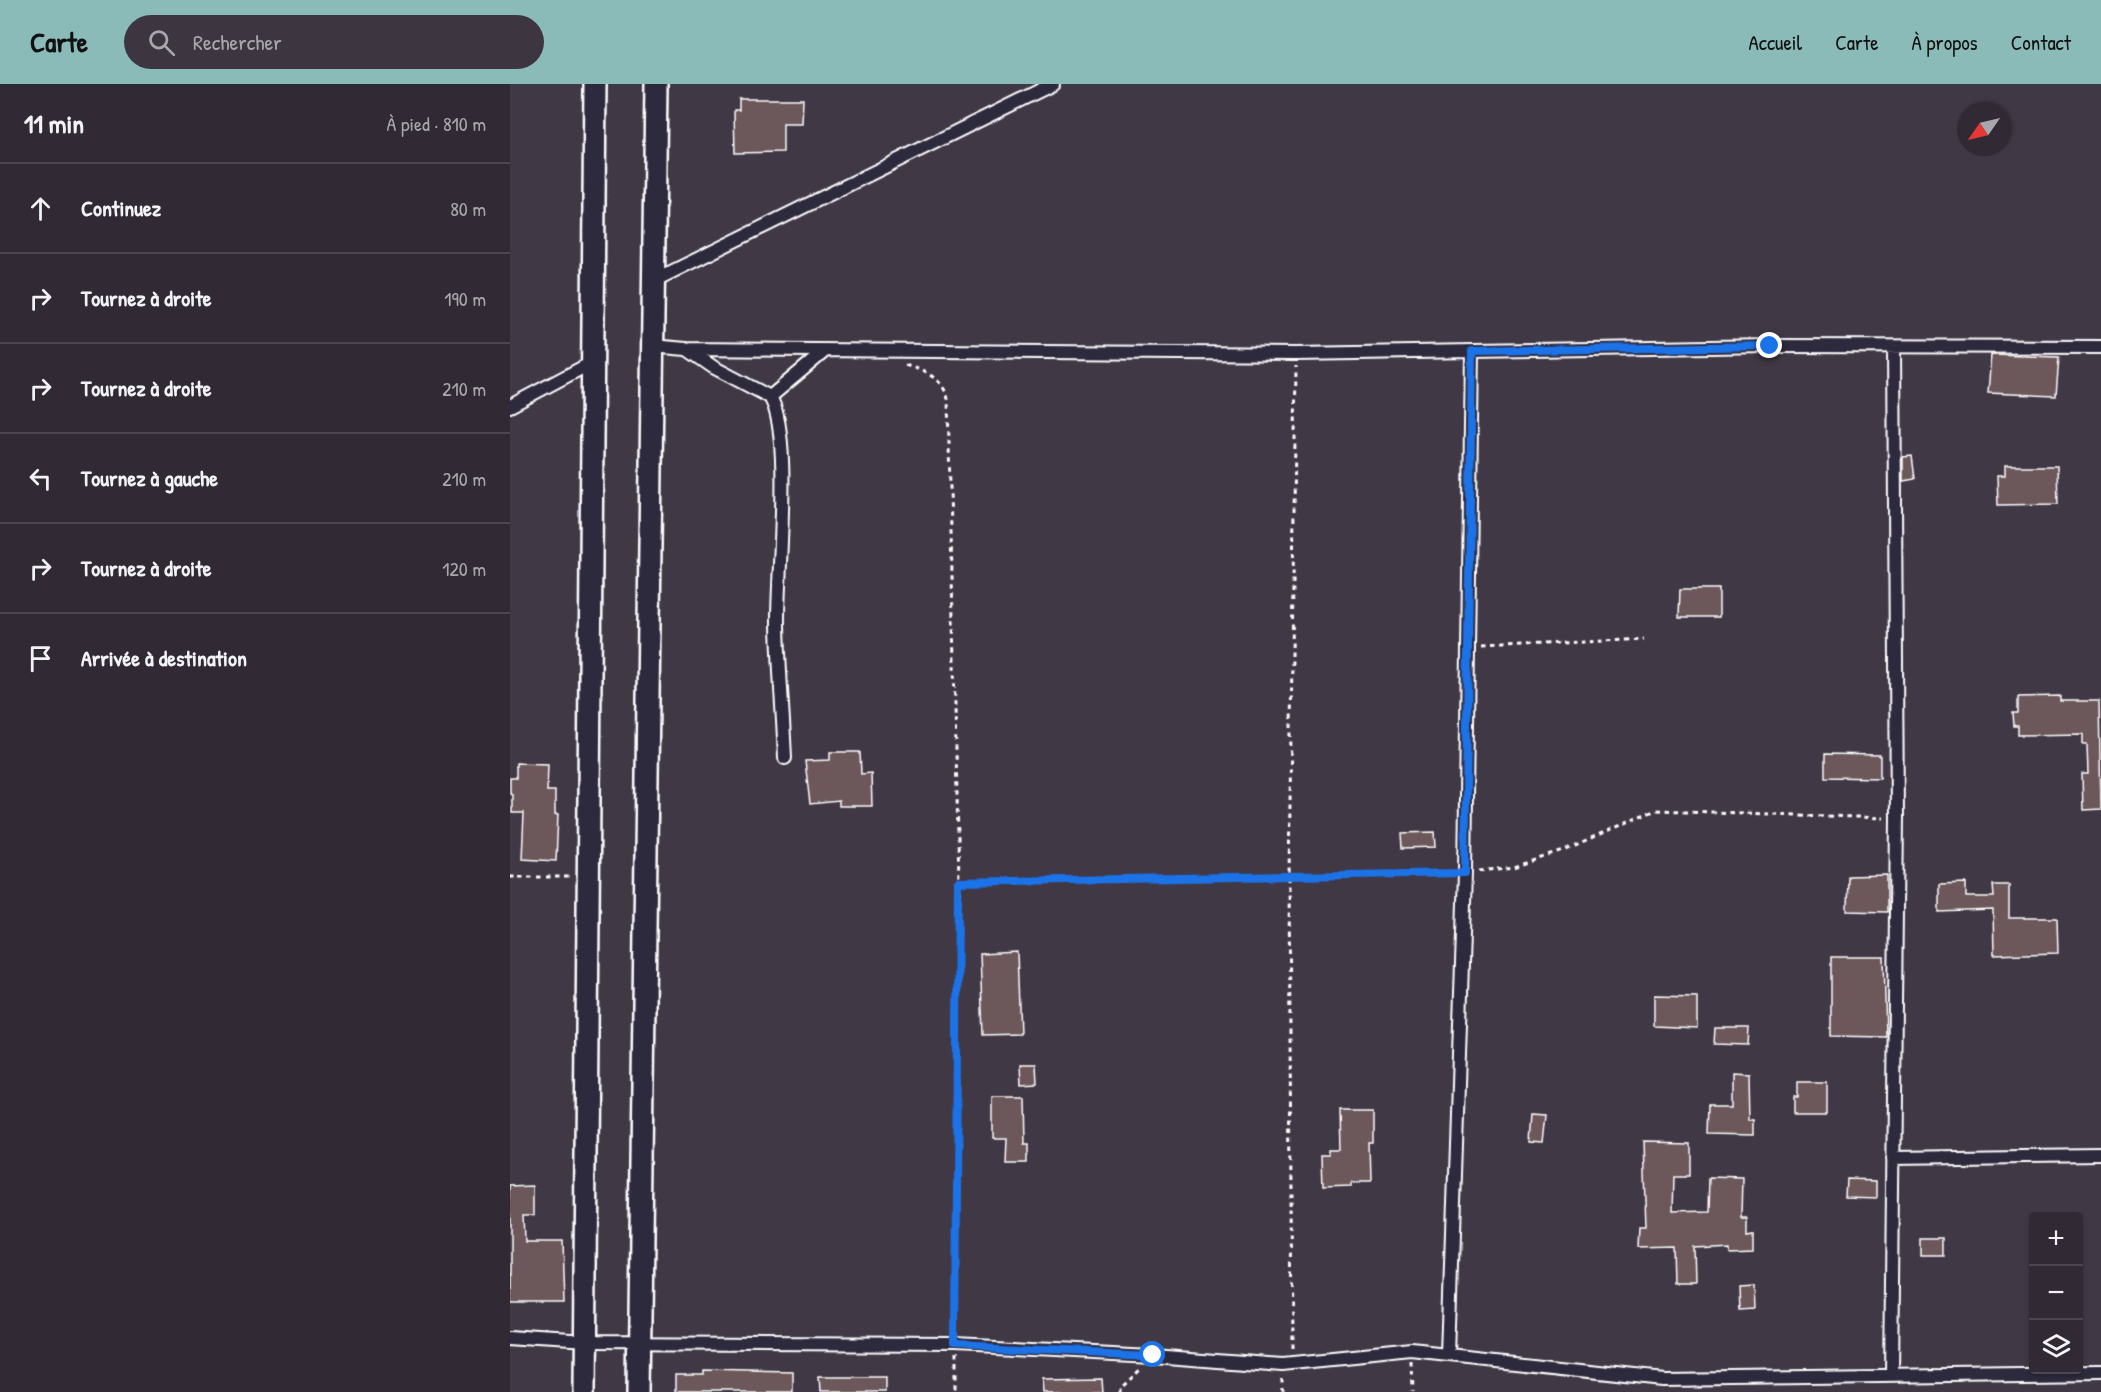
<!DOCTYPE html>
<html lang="fr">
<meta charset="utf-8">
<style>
body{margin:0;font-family:"Patrick Hand",sans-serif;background:#3d3640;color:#f1f3f6}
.controls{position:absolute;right:18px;bottom:18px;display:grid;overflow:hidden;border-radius:6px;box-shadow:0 2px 4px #0004}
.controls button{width:54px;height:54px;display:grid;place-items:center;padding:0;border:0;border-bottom:2px solid #4c464f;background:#312a34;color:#f1f3f6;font:30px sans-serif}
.compass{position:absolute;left:1447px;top:18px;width:54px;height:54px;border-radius:50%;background:#312a34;box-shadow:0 2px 4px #0004;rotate:236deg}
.stop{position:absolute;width:18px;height:18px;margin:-14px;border:4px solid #1a73e8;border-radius:50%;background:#fff}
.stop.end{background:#1a73e8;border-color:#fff;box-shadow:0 2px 6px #0008}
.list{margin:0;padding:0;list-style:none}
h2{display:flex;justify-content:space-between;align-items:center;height:78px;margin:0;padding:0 24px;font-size:26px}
h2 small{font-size:20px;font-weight:400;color:#a8a7ac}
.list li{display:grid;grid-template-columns:39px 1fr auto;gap:18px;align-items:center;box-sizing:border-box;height:90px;padding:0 24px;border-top:2px solid #4c464f}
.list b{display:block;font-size:22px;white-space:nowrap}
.list em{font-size:20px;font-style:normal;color:#a8a7ac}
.icon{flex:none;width:33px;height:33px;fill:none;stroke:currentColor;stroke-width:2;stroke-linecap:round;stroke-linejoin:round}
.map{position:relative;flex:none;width:1591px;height:1308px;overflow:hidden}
header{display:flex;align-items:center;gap:36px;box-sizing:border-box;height:84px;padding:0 30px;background:#8bbbb9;color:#111}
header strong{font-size:28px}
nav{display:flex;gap:33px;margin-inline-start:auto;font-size:21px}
.search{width:420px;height:54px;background:#3d3640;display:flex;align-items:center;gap:15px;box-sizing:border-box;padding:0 21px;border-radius:33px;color:#a8a7ac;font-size:22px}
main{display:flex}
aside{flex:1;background:#312a34}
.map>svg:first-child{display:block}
.building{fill:#6c585a;stroke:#fff;stroke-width:1.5}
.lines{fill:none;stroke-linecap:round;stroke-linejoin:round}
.minor-casing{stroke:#fff;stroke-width:16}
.trunk-casing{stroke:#fff;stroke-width:26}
.path{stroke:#fff;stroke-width:3;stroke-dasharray:4.5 4.5;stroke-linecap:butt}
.minor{stroke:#2f2a3d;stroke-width:12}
.trunk{stroke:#2f2a3d;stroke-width:21}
.route{stroke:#1a73e8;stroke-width:8}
</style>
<header>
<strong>Carte</strong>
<div class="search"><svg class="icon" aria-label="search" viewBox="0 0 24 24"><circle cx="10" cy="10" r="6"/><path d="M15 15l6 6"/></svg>Rechercher</div>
<nav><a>Accueil</a><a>Carte</a><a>À propos</a><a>Contact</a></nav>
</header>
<main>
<aside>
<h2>11 min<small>À pied · 810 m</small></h2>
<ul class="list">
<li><svg class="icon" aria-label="ahead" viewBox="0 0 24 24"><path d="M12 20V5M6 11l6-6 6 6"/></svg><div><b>Continuez</b></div><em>80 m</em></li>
<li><svg class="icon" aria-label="right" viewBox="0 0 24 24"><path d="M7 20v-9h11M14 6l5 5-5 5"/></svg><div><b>Tournez à droite</b></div><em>190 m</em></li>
<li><svg class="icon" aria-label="right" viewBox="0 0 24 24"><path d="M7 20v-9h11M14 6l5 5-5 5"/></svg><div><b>Tournez à droite</b></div><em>210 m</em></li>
<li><svg class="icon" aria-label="left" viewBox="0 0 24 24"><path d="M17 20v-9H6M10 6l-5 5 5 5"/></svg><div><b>Tournez à gauche</b></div><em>210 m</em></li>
<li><svg class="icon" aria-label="right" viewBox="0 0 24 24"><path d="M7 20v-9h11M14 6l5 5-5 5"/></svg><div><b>Tournez à droite</b></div><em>120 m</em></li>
<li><svg class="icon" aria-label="arrive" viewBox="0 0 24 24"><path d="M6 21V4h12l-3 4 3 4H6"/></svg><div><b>Arrivée à destination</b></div></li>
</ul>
</aside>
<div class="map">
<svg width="1591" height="1308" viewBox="0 0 1591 1308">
<rect width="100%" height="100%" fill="#413846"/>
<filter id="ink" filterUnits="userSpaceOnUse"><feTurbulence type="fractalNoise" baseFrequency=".0167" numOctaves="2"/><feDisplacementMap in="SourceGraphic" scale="12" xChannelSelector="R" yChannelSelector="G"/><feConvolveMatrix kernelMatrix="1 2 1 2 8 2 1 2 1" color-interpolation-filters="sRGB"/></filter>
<g filter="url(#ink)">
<path class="building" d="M229,15H293L292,40H273V68L225,69L224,26H229Z
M1481,271L1549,273L1546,312L1478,309Z
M1402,372L1405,395L1393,397V373Z
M1495,382H1547L1548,420L1488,421L1487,392H1495Z
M1170,505H1209V533H1169Z
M1550,612V617H1589L1591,725L1573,726L1572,690H1578L1577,660H1573V650L1508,651V642H1504L1503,629H1508V613Z
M320,668H350L351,690L361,689L362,722H329V717L300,720L295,677L320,676Z
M1315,670L1370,671V694L1315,693Z
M6,679L38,680L37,707H45V731H48L46,777L12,775L14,729H2V710L0,709V694H6Z
M925,748L926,763L893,764L892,749Z
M1377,791V828L1337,827L1338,792Z
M1456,799V813H1484L1483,801H1499V834H1547L1548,869L1484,871L1483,826L1429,828V800Z
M507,868L510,950L473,951L470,870Z
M1321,873H1374L1376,953L1321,952Z
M1144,911L1187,912V944L1144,942Z
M1205,944H1239L1238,961L1204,960Z
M510,980H526L527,999L511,1000Z
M1222,988L1239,989L1240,1035H1245V1051L1199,1050L1200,1020H1222Z
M1287,998H1317V1028H1283V1013H1287Z
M482,1012H513L514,1059H519V1078H495L496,1054H482Z
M830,1026H863V1059H859L860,1099H841V1103L813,1104L812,1070H821V1065H831Z
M1023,1030L1037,1031L1034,1059L1021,1058Z
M1133,1058L1179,1059V1090H1163L1162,1129L1197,1128L1198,1094L1232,1095L1231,1133H1237V1147L1243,1146V1164L1217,1165V1160L1185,1162L1186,1200H1168L1167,1164L1128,1165L1129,1144H1136Z
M1337,1096L1366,1097V1113L1336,1112Z
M25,1101V1131H14L15,1157H52L54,1218H0V1102Z
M1413,1154H1436V1171H1413Z
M1244,1201L1245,1226L1230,1227L1229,1202Z
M192,1287L282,1289V1308H166V1291H192Z
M310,1293H375V1308H311Z
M591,1294L592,1308H533L532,1295Z"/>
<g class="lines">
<g class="minor-casing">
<path id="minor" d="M143,197L543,0
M142,262L176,265L786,270L1260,262L1591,263
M177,265L203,283L260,313C283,350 267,490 268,541C269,585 273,629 275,674
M260,313L316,266
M0,322L83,278
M1383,1074L1591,1071
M0,1254L75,1259L445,1261L643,1271L773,1281L902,1268L1152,1295L1591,1289
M939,1271L955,789L962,267
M1381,1292L1387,734L1384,263"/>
</g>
<g class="trunk-casing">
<path id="trunk" d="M74,1308L85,0
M129,1308L146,0"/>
</g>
<path class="path" d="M395,281C416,288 432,293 438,315L449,798L445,1249
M971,563L1134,555
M969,787L1004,783L1054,767L1146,726L1374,734
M0,793H62
M449,798L942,789
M782,1265L779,792L786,282
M446,1274V1308
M902,1280L903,1308
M773,1295V1308
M610,1308V1302L629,1284"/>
<use href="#minor" class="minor"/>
<use href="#trunk" class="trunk"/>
</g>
</g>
<g class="lines" filter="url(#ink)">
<path class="route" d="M643,1271L445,1262L448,798L955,789L962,267L1260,262"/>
</g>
</svg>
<div class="controls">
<button>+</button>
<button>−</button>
<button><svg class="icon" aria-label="layers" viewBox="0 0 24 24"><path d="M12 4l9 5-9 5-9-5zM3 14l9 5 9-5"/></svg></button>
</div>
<svg class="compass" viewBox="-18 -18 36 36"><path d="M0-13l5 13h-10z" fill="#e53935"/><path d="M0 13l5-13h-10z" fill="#a8a7ac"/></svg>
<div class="stop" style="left:643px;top:1271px"></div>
<div class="stop end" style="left:1260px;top:262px"></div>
</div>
</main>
